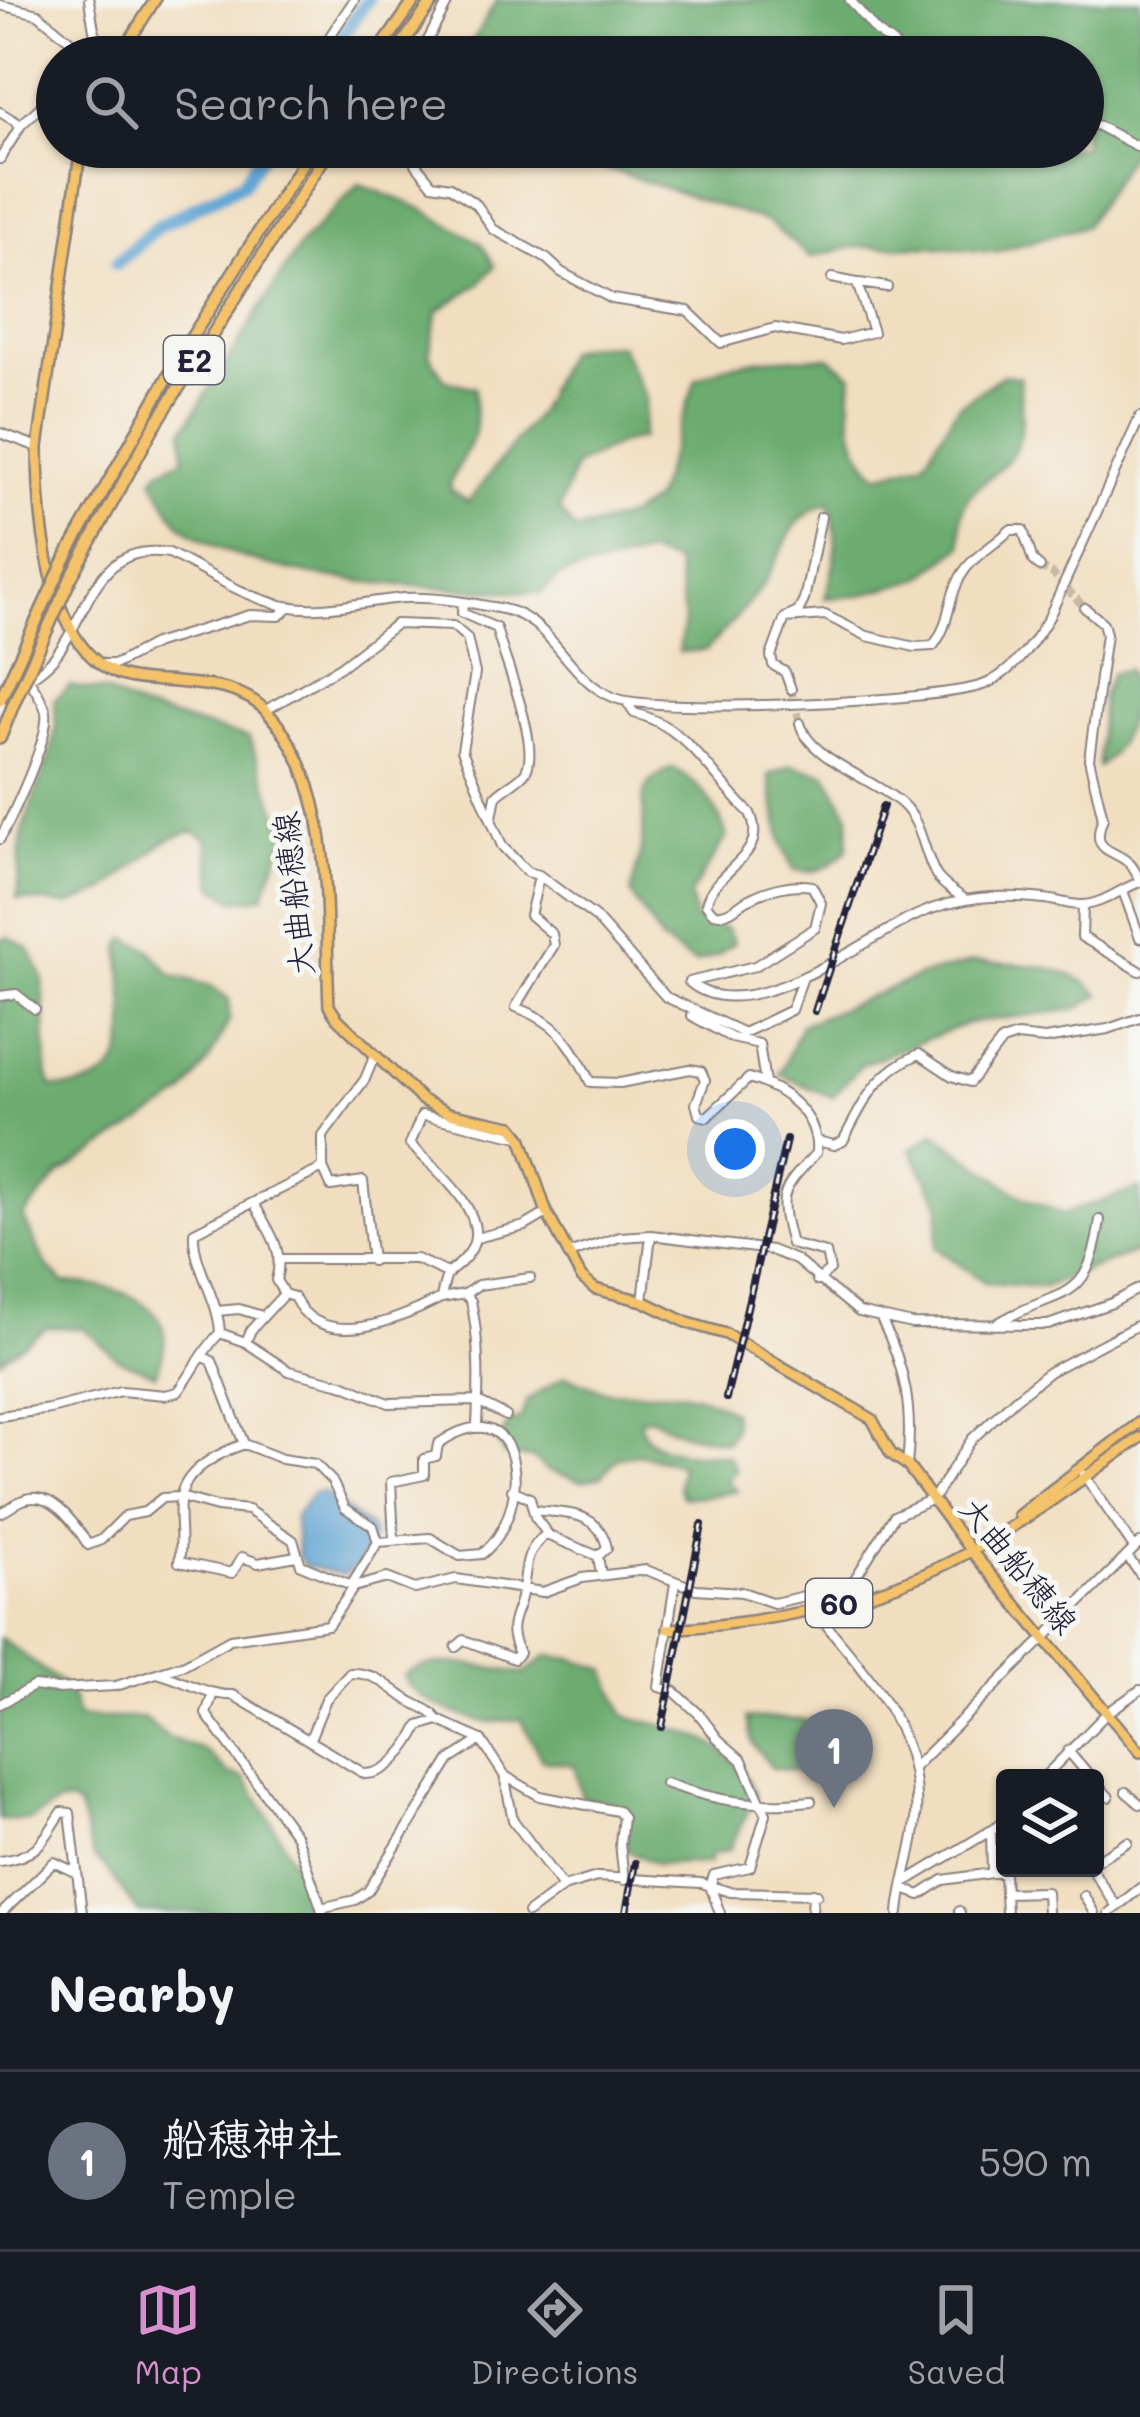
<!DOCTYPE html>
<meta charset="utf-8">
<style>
body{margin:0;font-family:Mali,"Klee One",sans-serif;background:#242831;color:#f1f3f6}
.controls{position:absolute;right:36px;bottom:36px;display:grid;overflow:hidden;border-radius:12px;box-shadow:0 3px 9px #0004}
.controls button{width:108px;height:108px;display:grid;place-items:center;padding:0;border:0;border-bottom:3px solid #363941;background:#171b24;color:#f1f3f6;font:60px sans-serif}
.you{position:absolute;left:735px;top:1149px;width:42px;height:42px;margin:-30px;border:9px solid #fff;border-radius:50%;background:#1a73e8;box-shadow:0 0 0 18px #1a73e833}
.badge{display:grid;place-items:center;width:78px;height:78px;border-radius:50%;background:#d690ce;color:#fff;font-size:39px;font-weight:700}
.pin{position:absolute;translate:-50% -99px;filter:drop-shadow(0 3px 6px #0008)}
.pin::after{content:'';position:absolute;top:63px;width:42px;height:36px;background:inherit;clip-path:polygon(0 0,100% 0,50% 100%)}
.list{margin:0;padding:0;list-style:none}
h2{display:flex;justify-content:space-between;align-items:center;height:156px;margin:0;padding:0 48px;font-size:51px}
h2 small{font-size:39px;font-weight:400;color:#9ea1a6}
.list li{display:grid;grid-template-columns:78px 1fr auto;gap:36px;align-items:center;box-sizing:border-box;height:180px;padding:0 48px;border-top:3px solid #363941}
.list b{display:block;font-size:45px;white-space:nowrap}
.list p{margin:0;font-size:39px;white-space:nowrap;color:#9ea1a6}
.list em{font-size:39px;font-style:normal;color:#9ea1a6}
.icon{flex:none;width:66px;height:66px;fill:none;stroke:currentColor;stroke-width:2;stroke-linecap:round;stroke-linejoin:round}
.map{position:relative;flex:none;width:1140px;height:1913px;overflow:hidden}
.search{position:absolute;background:#171b24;box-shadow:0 3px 9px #0004;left:36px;right:36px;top:36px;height:132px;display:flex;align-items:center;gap:30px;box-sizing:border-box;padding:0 42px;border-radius:66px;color:#9ea1a6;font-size:45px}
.sheet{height:336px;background:#171b24}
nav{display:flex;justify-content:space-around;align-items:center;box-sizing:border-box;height:168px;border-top:3px solid #363941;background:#171b24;font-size:33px;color:#9ea1a6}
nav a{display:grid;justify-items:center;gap:6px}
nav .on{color:#d690ce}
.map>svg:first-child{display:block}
.forest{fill:#6cac6f;stroke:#476755;stroke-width:3}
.water{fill:#5ca1d1;stroke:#3f6286;stroke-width:3}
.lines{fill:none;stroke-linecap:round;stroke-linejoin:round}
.river{stroke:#5ca1d1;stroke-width:14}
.minor-tunnel{stroke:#c8b8a5;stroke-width:8;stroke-dasharray:8 4;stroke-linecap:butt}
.minor-casing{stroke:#8a807e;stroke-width:12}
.major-casing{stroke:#8a807e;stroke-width:14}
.highway-casing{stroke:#8a807e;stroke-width:15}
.minor{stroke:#fff;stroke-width:8}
.major{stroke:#f3c26a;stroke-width:9}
.highway{stroke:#f3c26a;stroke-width:10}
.rail-casing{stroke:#22223b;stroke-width:8}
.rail{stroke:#f6f6f2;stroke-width:3;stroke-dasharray:9;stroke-linecap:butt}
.highway-bridge-casing{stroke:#8a807e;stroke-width:15;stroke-linecap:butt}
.highway-bridge{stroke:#f3c26a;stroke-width:10}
.labels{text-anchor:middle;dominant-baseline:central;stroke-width:10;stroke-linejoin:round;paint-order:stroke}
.shield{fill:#f6f6f2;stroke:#626272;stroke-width:3}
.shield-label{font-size:30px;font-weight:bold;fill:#22223b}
.street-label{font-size:33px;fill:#22223b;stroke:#f6f6f2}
</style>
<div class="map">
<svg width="1140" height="1913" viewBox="0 0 1140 1913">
<rect width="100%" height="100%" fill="#f6f6f2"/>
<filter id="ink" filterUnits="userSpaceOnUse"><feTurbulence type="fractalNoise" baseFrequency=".00833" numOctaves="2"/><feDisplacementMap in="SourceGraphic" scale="24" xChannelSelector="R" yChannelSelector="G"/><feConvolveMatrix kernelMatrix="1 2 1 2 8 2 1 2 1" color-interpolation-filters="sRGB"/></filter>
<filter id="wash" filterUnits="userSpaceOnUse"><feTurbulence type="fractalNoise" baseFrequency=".004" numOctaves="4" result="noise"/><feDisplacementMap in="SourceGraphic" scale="48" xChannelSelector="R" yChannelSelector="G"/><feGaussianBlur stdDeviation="2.7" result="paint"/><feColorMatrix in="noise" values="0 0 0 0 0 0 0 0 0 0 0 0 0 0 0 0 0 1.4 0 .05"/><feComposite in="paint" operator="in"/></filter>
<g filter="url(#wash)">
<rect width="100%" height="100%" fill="#f1dec0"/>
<path class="forest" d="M497,0H1140V138L1085,226L995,252L927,246L853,247L810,257L768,222L541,147H1083V57H463Z
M359,184L418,207L481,243L495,266L479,284L438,311L429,354L445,380L475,388V433L450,483L451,490L468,502L538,412L566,352L586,345H620L646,398L642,438L620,443L575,466L559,510L575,531L628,517L655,499L696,379C739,355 782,358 829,357L852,375C848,413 849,448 879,475L924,462L958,406L1003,375L1019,377C1021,398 1026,435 1013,453C982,495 955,482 962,546L919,579L857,596L825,598C836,566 840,537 829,503C789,514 784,552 764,583C748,607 725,629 706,650L679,652L684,621L676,563L648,554L562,575L541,593C444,586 257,589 182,525C170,515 162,493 153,479L159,471L184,458V429L301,244Z
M1127,669C1140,698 1124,748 1098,767L1102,696L1111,674Z
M69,686L103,691L143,710L249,738L286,835L263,896L235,901L214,886L207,839L192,831L166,840L104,892L68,905L17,899C19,877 18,852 23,831C33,788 64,746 54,700Z
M792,765L827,774L849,815L848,848C832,866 818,875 794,870L782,845L769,775Z
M673,768C701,783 716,806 727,836L690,895L695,919L727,929L734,942L718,955L695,963L662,942L631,894C634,874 642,854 643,834C646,800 633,785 673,768Z
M8,937L30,949L43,978L47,1073L52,1087C151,1094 121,1009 121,947L126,938L149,949L172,975L211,986L229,999V1021L209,1060L184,1095L60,1174L23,1217L46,1265L64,1283C120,1284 190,1306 155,1374L118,1359L83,1328L48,1327L0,1360V940Z
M975,962C1018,965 1068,961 1100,995L1077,1009L968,1023L862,1064L832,1097L780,1075L801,1025L920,976Z
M935,1133L1022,1197L1063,1214L1140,1188V1250L1044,1287L986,1283L936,1248L940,1204L911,1149Z
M565,1376C580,1380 594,1390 610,1391C660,1396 685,1381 732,1412L734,1428L726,1442L683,1433L649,1417L640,1420C644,1459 700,1451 727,1455L736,1470L727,1480L737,1491C727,1493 691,1499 682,1496L678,1485L681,1465L639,1454L618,1457L602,1476L582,1481L546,1470L533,1458L504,1455L499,1444L508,1424L521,1418L527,1400Z
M0,1638L70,1690L78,1718H143L168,1738L204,1750L229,1774L245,1778C272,1822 298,1863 314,1913H139L105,1867L93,1857L79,1808L71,1802L57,1804L30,1820H0Z
M547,1656L574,1659L606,1670L624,1715C685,1734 726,1732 756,1795L729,1850L710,1855V1863L656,1864L625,1849L628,1818L620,1809L582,1797L574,1765L542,1760L521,1719C509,1720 493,1724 481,1721C458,1715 412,1700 404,1676C433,1653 490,1668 524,1674Z
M747,1718C793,1721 840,1711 861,1760C831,1775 805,1773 772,1768L752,1743Z"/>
<path class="water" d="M322,1492L371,1529L373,1537L359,1564L344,1575L305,1566L298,1554L294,1518L312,1494Z"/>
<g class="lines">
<path class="river" d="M327,57L367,0
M117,263L158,226L243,183L266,147"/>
</g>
</g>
<g filter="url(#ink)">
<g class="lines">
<path class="minor-tunnel" d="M1040,567L1052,573L1085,608
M791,689L800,723"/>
<g class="minor-casing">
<path id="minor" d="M89,0L98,53L95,57
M850,0L876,31L910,57
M0,5L38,14L90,57
M316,57L354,0
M419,57L449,0
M0,112L21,125
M1083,118L1140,148
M213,147L236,159L246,147
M402,147L432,184L450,187L477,205L493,229L547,259L561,272L612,299L688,311L721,343L775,328L841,340L873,332L857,283L832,278
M0,159L21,125L57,91
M859,283L887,287
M0,433L38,447
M463,603L462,613L496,628C503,658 541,744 526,771C520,781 504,787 496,796L492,817
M1085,608L1103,623L1106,634L1089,759L1103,818C1089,853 1113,848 1129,863C1134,867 1136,874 1140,880
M785,618L825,615L867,636L915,647L933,646C949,626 947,606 957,584C968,557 991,549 1010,530H1023L1033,561L1040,567
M102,664H116L154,644L250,615L279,616L289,607
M791,689L785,672L773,665L771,656L785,618L798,612L804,600L821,517
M2,694C21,683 44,672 57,654C90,611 96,541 169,553C207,572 243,597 285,606C324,613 365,601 403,598C435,596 472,603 503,609C555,620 567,680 615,698C655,714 949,702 988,683C1016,669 1034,642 1049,617L1140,417
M628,704L634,713C688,726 711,776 750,813C770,858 715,867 706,904C712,911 711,914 721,914C732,913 738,905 747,900C766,890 791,882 812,886L821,903L815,928L755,966L689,982C747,1032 861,940 917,915C958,896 999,894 1044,899C1056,900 1069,905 1081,905C1102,905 1122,888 1140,882
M266,710L340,667L396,624L453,626L467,638L475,673L462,750L502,846L527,872L539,875L595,917L666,997L744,1033L791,1010L802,980
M800,723C808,759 877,780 902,804C922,822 923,851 935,873C940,884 954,891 963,898
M0,839C13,814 50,738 46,712C44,701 34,688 28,678
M539,877L530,915L552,934L554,945L516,1007C558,1023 572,1043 590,1082L620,1083L690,1069L701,1071L705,1080L696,1104L699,1115L707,1117L749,1078C784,1089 819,1113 816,1153C781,1191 777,1193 791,1244L826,1253L830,1270L817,1281
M1123,891L1140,938
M1083,906L1082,937L1140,971
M0,996L16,994L35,1009
M692,1016L732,1038L759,1044L765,1083
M817,1141L834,1145L843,1141C865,1100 874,1074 919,1054L952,1076L970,1082L1002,1041L1017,1036L1045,1039L1108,1029L1140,1018
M323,1168L331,1186L363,1181L372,1261
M476,1238L525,1226L547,1213
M568,1254L620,1237L651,1235L771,1250L796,1260L859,1312L912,1324L1048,1325L1112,1303L1140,1288
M280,1259H416L445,1272
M284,1294L294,1297C321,1354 401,1319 441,1298
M465,1294L478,1285L530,1278
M643,1301L651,1235
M217,1311L239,1309L262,1316
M881,1319C906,1367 913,1412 907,1465
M998,1323C1060,1286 1088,1309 1100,1220
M220,1333L245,1342L289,1371L342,1384L389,1403L476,1401L506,1416
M246,1342L251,1330L284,1294L276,1280C285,1249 269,1232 255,1205
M204,1357L212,1361L244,1444L282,1459L315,1464L332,1481L345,1508L373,1526L378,1542L352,1584
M0,1416L50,1409L121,1391L165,1395L178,1392C193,1373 203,1349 220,1333C219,1299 192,1265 194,1232L323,1168V1136L365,1079L375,1055
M477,1425C479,1385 480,1342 471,1301L465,1294L441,1298C448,1260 451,1278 469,1253C495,1216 433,1167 410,1144L422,1115L519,1137
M244,1444C219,1453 182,1471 180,1502C178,1522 183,1541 179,1562L232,1573L242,1557L258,1563L296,1556
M1084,1475L1134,1548
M512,1490L530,1498L535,1517L549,1536L598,1556L601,1574
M535,1510C566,1514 599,1510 607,1548L598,1556
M0,1513C6,1511 11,1507 17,1503C48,1484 74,1522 88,1545L101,1540L125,1516L145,1512L162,1498L180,1497L217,1507L248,1510L293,1540L301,1565L354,1587
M378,1542L430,1538L460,1556L482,1554C536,1510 524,1383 438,1444L436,1456L424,1459V1475L391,1482L394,1539
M1127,1556L1140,1574
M675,1583L659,1687L674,1691L699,1714L718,1739L742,1760L766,1814L750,1867L714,1875L710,1886
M818,1608L823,1621C875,1683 921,1733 916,1820C914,1851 901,1882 899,1913
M456,1647L464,1640L514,1659L519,1653C503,1623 520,1614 523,1588C527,1566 525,1552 544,1536H549
M160,1674C186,1681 208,1696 233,1695L365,1774C389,1774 409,1747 419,1726L438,1720L481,1740L504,1775L513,1820L563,1887
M212,1696L206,1714L296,1836L323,1913
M0,1704L34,1686L57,1689L116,1686L185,1664L230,1639L328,1625L354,1587L387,1578L415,1589L456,1579L543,1592L582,1578L646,1570L696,1589L742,1592L774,1603L851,1585L894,1516L933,1499L972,1439L1015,1399L1049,1372L1140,1324
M310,1739L326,1699L350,1673C376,1673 385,1684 405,1698C418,1707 429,1707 438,1720
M1068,1751L1091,1778
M913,1768L1140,1543
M505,1776L540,1796L618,1811L623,1817L620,1843L624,1880
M1043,1778L1107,1713L1140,1690
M1095,1782L1109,1797
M665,1783C719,1802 754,1807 811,1801
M1126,1792L1140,1804
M0,1861C38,1856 42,1842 62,1812L70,1813L82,1913
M1095,1861L1128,1842
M1091,1868L1117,1907
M992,1873H1004L1006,1913
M905,1882L990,1831
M710,1886L720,1913
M903,1889L920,1895L943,1880L992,1873L991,1831L1005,1820
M1005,1893L1046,1892L1047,1913
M1084,1896L1094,1913
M321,1908L355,1900L368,1891L450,1760L481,1740
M959,1911L960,1913
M2,1913L54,1862L73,1871
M528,1913L563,1887L597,1877L701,1883L730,1892L817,1894
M812,1913L813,1893
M1109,1913L1140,1888"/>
</g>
<g class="major-casing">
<path id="major" d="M119,57L155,0
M81,147L38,447C38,514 46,639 113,672C131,681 156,680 176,682C209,685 246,687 269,714C337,790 324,912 329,1006L337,1018L422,1100L449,1113L512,1126L521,1137L547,1213L581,1277L595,1289L643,1301L688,1323L726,1334L872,1419L891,1454L907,1465L971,1551L1140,1752
M1019,1515L1140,1422
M668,1629C772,1623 879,1603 971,1551C1030,1518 1085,1477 1140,1438"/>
</g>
<g class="highway-casing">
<path id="highway" d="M375,57L415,0
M393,57L434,0
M66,557L181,354L313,147
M70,580L152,430L331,147
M0,738L16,698"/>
</g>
<use href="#minor" class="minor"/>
<use href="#major" class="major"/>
<use href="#highway" class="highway"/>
<g class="rail-casing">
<path id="rail" d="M815,1011L883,806
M726,1398L786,1140
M662,1727L702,1525
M626,1913L635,1863"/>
</g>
<use href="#rail" class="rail"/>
<g class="highway-bridge-casing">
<path id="highway-bridge" d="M16,698L70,580
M0,700L66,557"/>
</g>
<use href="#highway-bridge" class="highway-bridge"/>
</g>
</g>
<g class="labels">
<g class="shield">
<rect x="164" y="336" width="60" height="48" rx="9"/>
<rect x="806" y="1579" width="66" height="48" rx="9"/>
</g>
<g class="shield-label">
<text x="194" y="360">E2</text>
<text x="839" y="1603">60</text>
</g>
<g class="street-label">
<text transform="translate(292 894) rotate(-96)">大曲船穂線</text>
<text transform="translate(1020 1564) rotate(51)">大曲船穂線</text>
</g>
</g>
</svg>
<div class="controls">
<button><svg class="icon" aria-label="layers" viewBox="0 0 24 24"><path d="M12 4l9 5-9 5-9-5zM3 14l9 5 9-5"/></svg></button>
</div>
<div class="you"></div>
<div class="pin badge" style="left:834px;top:1808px;background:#6b7280">1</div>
<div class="search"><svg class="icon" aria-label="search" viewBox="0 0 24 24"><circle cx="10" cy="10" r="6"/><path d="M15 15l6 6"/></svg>Search here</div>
</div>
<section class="sheet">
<h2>Nearby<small></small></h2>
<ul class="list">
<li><span class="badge" style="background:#6b7280">1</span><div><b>船穂神社</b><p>Temple</p></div><em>590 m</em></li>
</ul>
</section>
<nav>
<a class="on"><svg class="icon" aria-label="map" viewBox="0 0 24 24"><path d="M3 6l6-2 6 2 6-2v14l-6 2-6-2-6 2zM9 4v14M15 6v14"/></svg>Map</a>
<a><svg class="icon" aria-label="directions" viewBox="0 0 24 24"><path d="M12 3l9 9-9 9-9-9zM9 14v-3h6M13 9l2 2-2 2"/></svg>Directions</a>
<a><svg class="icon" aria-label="saved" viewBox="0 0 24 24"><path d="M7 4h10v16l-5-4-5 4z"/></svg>Saved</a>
</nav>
